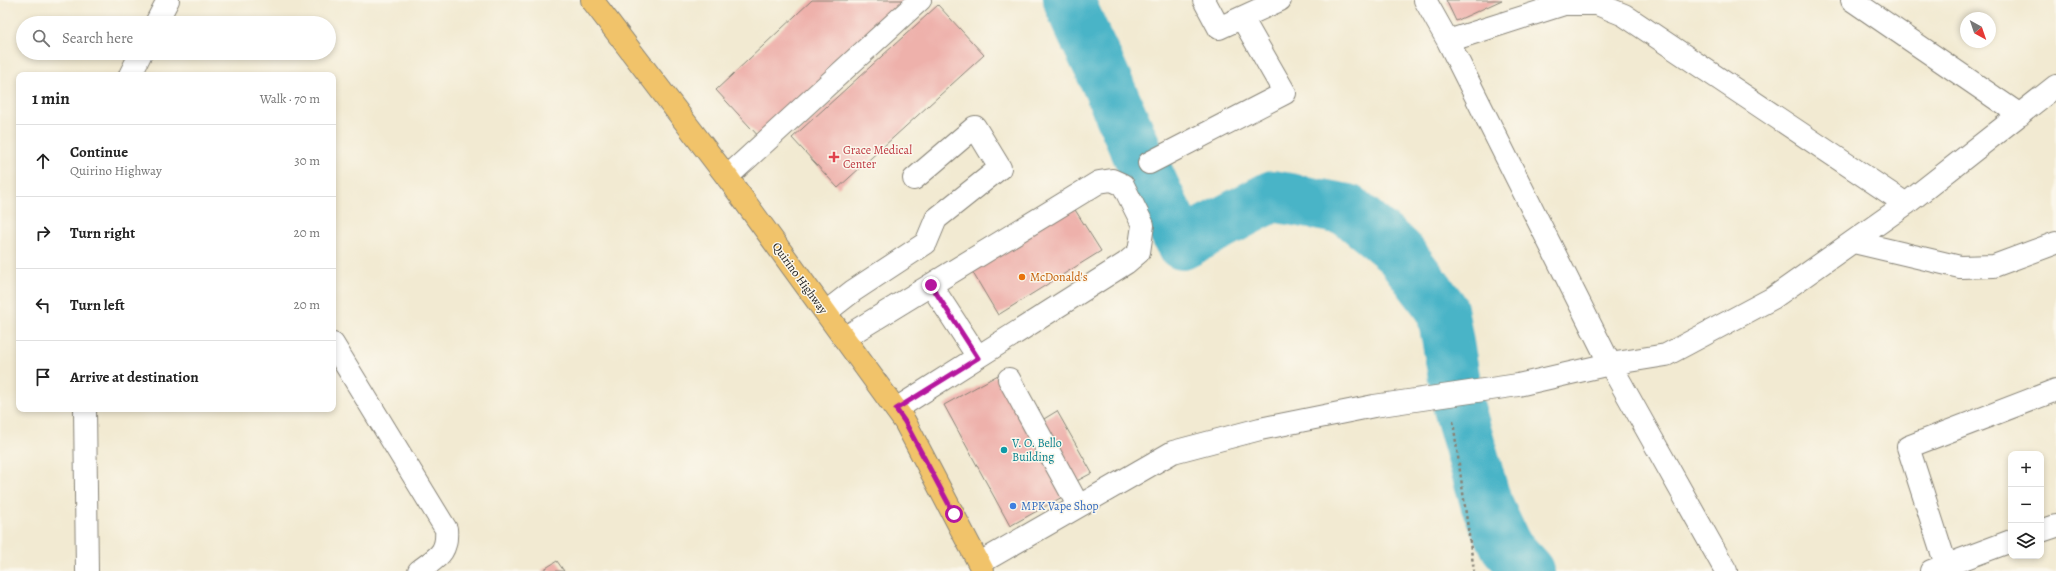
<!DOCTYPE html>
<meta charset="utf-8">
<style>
body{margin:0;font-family:Alegreya,serif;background:#f6f6f6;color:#222}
.controls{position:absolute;right:12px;bottom:12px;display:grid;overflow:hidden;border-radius:8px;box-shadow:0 2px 6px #0003}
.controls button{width:36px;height:36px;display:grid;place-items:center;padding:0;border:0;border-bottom:1px solid #e0e0e0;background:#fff;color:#222;font:20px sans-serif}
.compass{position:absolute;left:1960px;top:12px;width:36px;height:36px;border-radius:50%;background:#fff;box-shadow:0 2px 6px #0003;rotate:140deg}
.stop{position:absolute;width:12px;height:12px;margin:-9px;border:3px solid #b5179e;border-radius:50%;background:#fff}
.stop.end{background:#b5179e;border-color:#fff;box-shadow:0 1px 4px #0008}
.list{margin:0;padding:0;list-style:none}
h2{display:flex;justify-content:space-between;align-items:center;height:52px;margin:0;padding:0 16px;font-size:17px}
h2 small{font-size:13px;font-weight:400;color:#767676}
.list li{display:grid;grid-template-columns:26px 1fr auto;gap:12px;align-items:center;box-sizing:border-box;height:72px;padding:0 16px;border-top:1px solid #e0e0e0}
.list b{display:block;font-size:15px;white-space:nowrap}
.list p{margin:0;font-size:13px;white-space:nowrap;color:#767676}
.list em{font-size:13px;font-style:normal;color:#767676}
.icon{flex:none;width:22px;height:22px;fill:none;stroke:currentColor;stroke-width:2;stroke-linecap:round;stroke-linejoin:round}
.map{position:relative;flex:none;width:2056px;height:571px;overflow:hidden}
.search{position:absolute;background:#fff;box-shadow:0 2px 6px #0003;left:16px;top:16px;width:320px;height:44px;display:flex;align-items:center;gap:10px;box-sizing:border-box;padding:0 14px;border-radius:22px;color:#767676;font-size:15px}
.panel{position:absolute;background:#fff;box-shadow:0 2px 6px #0003;left:16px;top:72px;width:320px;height:340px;border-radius:8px}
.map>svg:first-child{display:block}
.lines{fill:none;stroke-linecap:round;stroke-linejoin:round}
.river{stroke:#49b4c7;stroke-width:52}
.building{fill:#eeb1ab}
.minor-casing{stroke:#878377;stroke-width:24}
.major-casing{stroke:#878377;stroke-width:24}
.path{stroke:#878377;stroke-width:2.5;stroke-dasharray:3 3;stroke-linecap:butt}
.minor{stroke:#fff;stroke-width:22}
.major{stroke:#f1c36a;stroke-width:22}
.route{stroke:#b5179e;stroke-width:5}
.health-dot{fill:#e0444e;stroke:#fbf7ec;stroke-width:1.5}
.food-dot{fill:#e8710a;stroke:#fbf7ec;stroke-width:1.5}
.culture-dot{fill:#0f9aa8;stroke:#fbf7ec;stroke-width:1.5}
.shop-dot{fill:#3f7fe0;stroke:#fbf7ec;stroke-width:1.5}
.labels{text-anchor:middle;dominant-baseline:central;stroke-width:3;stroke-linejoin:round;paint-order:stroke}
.health-label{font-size:12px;fill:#be3a42;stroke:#fbf7ec;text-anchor:start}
.food-label{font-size:12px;fill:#c56008;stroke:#fbf7ec;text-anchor:start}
.street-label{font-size:12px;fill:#1c1c1c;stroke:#fbf7ec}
.culture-label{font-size:12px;fill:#0d838f;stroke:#fbf7ec;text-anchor:start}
.shop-label{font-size:12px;fill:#366cbe;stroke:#fbf7ec;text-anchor:start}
</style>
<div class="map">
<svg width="2056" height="571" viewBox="0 0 2056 571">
<rect width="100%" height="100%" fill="#fbf7ec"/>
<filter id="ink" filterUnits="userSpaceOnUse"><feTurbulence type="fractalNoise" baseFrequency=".025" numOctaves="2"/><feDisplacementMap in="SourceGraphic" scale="8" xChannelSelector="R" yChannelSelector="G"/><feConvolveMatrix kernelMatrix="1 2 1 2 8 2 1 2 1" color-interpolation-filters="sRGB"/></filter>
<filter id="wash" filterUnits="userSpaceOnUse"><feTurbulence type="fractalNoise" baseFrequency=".012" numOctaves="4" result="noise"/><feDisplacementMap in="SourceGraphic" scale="16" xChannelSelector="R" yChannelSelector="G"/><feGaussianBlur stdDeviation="0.9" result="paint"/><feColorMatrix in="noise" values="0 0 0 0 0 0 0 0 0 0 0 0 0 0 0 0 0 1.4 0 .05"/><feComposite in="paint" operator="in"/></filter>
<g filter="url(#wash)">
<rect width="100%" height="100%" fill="#f2ead2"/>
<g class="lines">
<path class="river" d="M1069,0C1079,28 1094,53 1106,81C1130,136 1154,191 1182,244L1273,196L1348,210L1398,251L1442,309L1454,377
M1459,408L1486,503L1506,546L1529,571"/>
</g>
<g id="blocks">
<path class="building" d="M812,0H909L761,139L716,90Z
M1446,0H1502L1456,21Z
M938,5L984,55L838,188L792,138Z
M1072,205L1101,251L998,315L970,268Z
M998,375L1064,496L1010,526L944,405Z
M1057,411L1092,473L1073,483L1039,422Z
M557,561L564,571H541Z"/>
</g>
</g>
<g filter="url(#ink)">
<use href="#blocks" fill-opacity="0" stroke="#878377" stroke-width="1"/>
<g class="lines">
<g class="minor-casing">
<path id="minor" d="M1204,0L1219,28L1280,0
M1425,0L1448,41L1610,364L1726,571
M1852,0L2020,115
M156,23L168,0
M1448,41L1564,4H1597L1624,15L1906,204
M130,75L141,53
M1149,163L1285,93L1242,18
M727,177L920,0
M1854,242L1960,267L1994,266L2056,243
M931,285L978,357
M826,312L853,291L926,243L936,219L1000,168L975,127L914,179
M844,338L1099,182L1112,180L1123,185L1143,225L1139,252L1126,263L896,409
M333,344L446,529C448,554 437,557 419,571
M1009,379L1078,505
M85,409L87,571
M2041,531L2056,526
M980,563L1173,452L1260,429L1374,406L1518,385L1610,364L1666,355L1773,298L1906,204L2056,86
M1946,565L1908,447L2056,390
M1931,571L2011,541"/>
</g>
<g class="major-casing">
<path id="major" d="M592,0L727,177L905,422L983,571"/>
</g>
<path class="path" d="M1453,421L1474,571"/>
<use href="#minor" class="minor"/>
<use href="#major" class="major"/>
</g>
</g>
<g class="lines" filter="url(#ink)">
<path class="route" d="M931,285L978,358L896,409L905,422L954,514"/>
</g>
<path class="health-dot" d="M832 151h4v4h4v4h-4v4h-4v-4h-4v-4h4z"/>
<circle class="food-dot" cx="1022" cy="277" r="4"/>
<circle class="culture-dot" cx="1004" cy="450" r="4"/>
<circle class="shop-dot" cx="1013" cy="506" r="4"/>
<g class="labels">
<g class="health-label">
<text x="843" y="150">Grace Medical<tspan x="843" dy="14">Center</tspan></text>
</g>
<g class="food-label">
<text x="1030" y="277">McDonald's</text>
</g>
<g class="street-label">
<text transform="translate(800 278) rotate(54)">Quirino Highway</text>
</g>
<g class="culture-label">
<text x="1012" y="443">V. O. Bello<tspan x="1012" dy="14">Building</tspan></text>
</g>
<g class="shop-label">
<text x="1021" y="506">MPK Vape Shop</text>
</g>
</g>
</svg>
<div class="controls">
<button>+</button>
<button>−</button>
<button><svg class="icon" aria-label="layers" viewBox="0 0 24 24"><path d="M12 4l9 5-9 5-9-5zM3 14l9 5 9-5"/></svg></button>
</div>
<svg class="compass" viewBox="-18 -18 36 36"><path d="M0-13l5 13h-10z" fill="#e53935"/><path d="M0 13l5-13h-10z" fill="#767676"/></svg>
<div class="stop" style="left:954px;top:514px"></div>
<div class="stop end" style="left:931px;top:285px"></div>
<div class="search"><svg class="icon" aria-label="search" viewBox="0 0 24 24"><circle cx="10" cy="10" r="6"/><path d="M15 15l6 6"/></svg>Search here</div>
<section class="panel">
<h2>1 min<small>Walk · 70 m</small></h2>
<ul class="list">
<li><svg class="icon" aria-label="ahead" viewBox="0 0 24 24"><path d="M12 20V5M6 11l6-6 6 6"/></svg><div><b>Continue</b><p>Quirino Highway</p></div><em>30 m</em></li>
<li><svg class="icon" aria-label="right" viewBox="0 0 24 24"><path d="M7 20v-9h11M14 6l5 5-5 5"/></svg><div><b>Turn right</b></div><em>20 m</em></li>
<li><svg class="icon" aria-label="left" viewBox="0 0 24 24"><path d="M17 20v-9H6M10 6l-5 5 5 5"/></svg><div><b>Turn left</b></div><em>20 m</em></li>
<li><svg class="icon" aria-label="arrive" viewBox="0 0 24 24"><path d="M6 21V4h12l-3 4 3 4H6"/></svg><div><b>Arrive at destination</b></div></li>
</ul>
</section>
</div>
